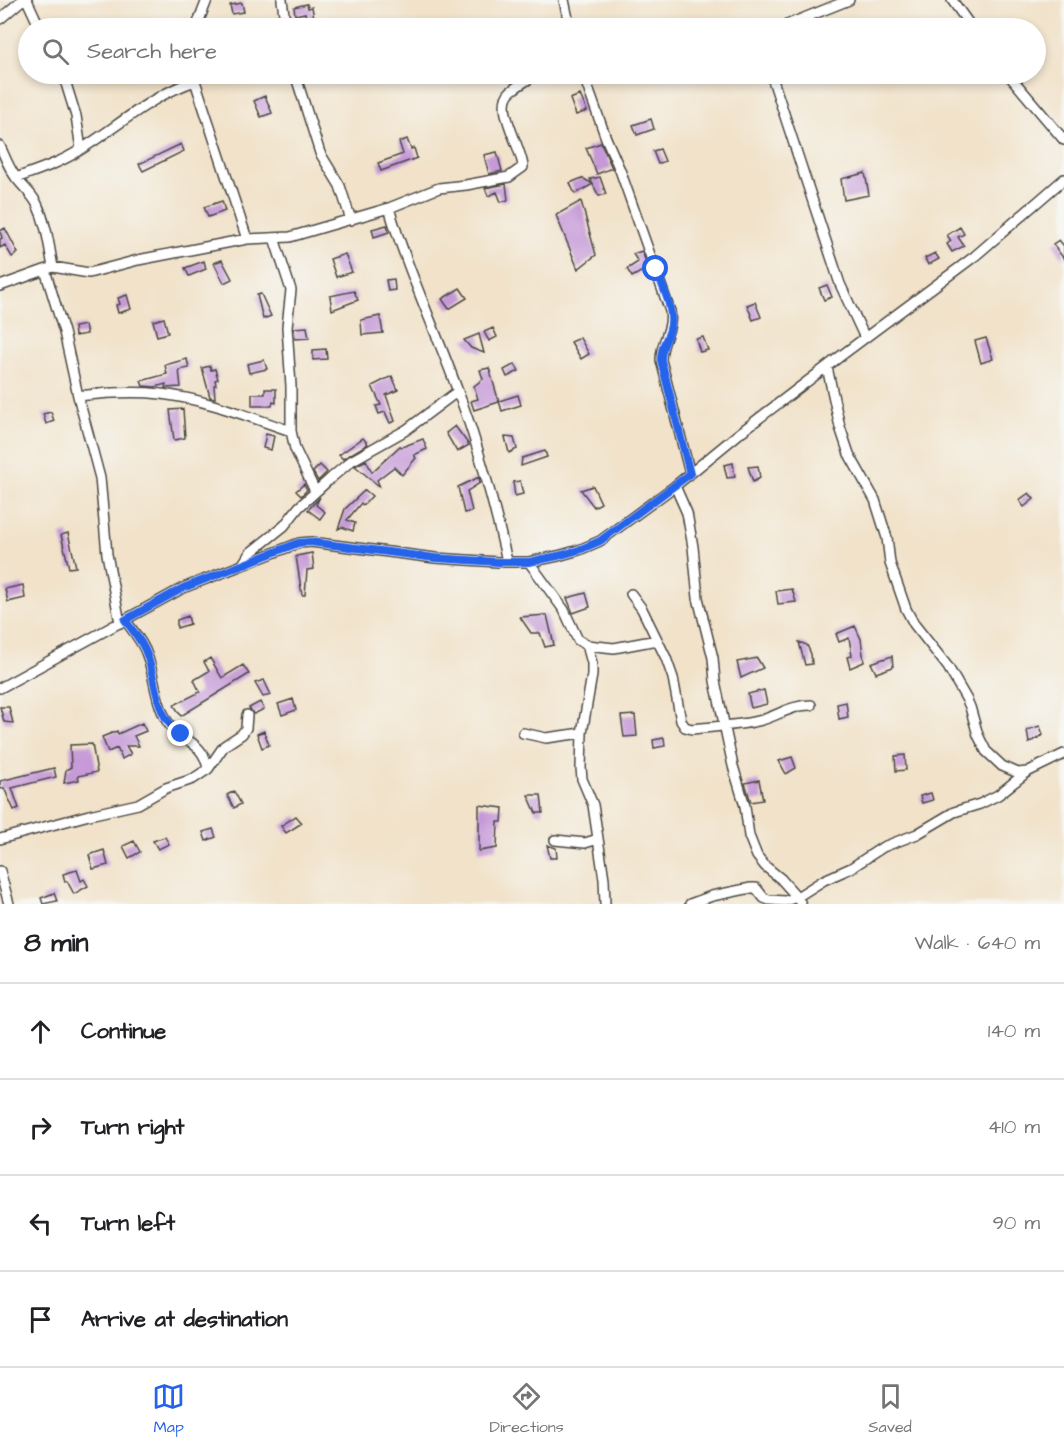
<!DOCTYPE html>
<meta charset="utf-8">
<style>
body{margin:0;font-family:"Architects Daughter",sans-serif;background:#f2f2f2;color:#202124}
.stop{position:absolute;width:18px;height:18px;margin:-14px;border:4px solid #2563eb;border-radius:50%;background:#fff}
.stop.end{background:#2563eb;border-color:#fff;box-shadow:0 2px 6px #0008}
.list{margin:0;padding:0;list-style:none}
h2{display:flex;justify-content:space-between;align-items:center;height:78px;margin:0;padding:0 24px;font-size:26px}
h2 small{font-size:20px;font-weight:400;color:#757577}
.list li{display:grid;grid-template-columns:39px 1fr auto;gap:18px;align-items:center;box-sizing:border-box;height:96px;padding:0 24px;border-top:2px solid #e0e0e0}
.list b{display:block;font-size:22px;white-space:nowrap}
.list em{font-size:20px;font-style:normal;color:#757577}
.icon{flex:none;width:33px;height:33px;fill:none;stroke:currentColor;stroke-width:2;stroke-linecap:round;stroke-linejoin:round}
.map{position:relative;flex:none;width:1064px;height:904px;overflow:hidden}
.search{position:absolute;background:#fff;box-shadow:0 3px 9px #0003;left:18px;right:18px;top:18px;height:66px;display:flex;align-items:center;gap:15px;box-sizing:border-box;padding:0 21px;border-radius:33px;color:#757577;font-size:22px}
.sheet{height:462px;background:#fff}
nav{display:flex;justify-content:space-around;align-items:center;box-sizing:border-box;height:84px;border-top:2px solid #e0e0e0;background:#fff;font-size:16px;color:#757577}
nav a{display:grid;justify-items:center;gap:3px}
nav .on{color:#2563eb}
.map>svg:first-child{display:block}
.building{fill:#c598d8}
.lines{fill:none;stroke-linecap:round;stroke-linejoin:round}
.minor-casing{stroke:#494643;stroke-width:12}
.minor{stroke:#fff;stroke-width:9}
.route{stroke:#2563eb;stroke-width:8}
</style>
<div class="map">
<svg width="1064" height="904" viewBox="0 0 1064 904">
<rect width="100%" height="100%" fill="#f6f6f2"/>
<filter id="ink" filterUnits="userSpaceOnUse"><feTurbulence type="fractalNoise" baseFrequency=".0167" numOctaves="2"/><feDisplacementMap in="SourceGraphic" scale="12" xChannelSelector="R" yChannelSelector="G"/><feConvolveMatrix kernelMatrix="1 2 1 2 8 2 1 2 1" color-interpolation-filters="sRGB"/></filter>
<filter id="wash" filterUnits="userSpaceOnUse"><feTurbulence type="fractalNoise" baseFrequency=".008" numOctaves="4" result="noise"/><feDisplacementMap in="SourceGraphic" scale="24" xChannelSelector="R" yChannelSelector="G"/><feGaussianBlur stdDeviation="1.35" result="paint"/><feColorMatrix in="noise" values="0 0 0 0 0 0 0 0 0 0 0 0 0 0 0 0 0 1.4 0 .05"/><feComposite in="paint" operator="in"/></filter>
<g filter="url(#wash)">
<rect width="100%" height="100%" fill="#f1e2c9"/>
<g id="blocks">
<path class="building" d="M242,3L244,12L232,14L230,5Z
M307,4L308,8L312,7L314,18L306,20L305,13L295,15L294,7Z
M580,95L587,111L576,115L570,99Z
M265,96L272,113L261,117L254,101Z
M651,119L654,129L637,135L633,125Z
M407,139L411,149L414,148L417,158L381,171L378,163L403,154L399,142Z
M601,143L612,168L597,174L586,148Z
M181,144L184,151L143,171L139,164Z
M660,149L665,161L658,164L653,151Z
M497,152L502,171L489,174L484,155Z
M865,173L869,195L844,200L841,179Z
M600,177L606,194L599,196L590,179Z
M582,178L593,184L575,194L570,183Z
M506,184L508,200L501,202L497,192L488,196L485,188Z
M222,201L225,211L208,217L204,207Z
M581,201L596,255L578,269L556,215Z
M387,225L389,232L374,237L372,229Z
M960,227L964,234L958,237L964,246L952,252L947,244L951,241L947,235Z
M5,228L18,253L12,257L5,245L0,248V239L2,238L0,231Z
M1059,240L1064,246V259L1053,244Z
M642,251L648,268L632,277L627,269L638,262L633,254Z
M935,253L939,259L928,265L925,258Z
M345,254L352,272L336,277L330,259Z
M222,260L232,279L224,283L214,263Z
M204,261L206,269L189,276L185,268Z
M394,279L395,290L388,291L386,280Z
M827,285L832,297L824,300L819,288Z
M460,288L467,298L449,309L442,299Z
M354,291L358,300L332,310L330,296Z
M261,294L271,316L263,319L257,295Z
M127,295L131,309L118,313L116,305L120,304L118,298Z
M755,302L761,317L753,320L747,305Z
M380,316L383,333L362,335L361,320Z
M164,318L168,333L157,336L153,321Z
M85,325L87,334L75,336L74,327Z
M307,327L309,338L295,339L294,328Z
M493,328L497,337L489,341L484,332Z
M479,334L484,353L471,348L464,340Z
M703,337L708,350L700,352L696,339Z
M580,338L589,354L581,359L571,342Z
M986,338L993,359L981,363L975,341Z
M326,349L327,359L313,360V350Z
M187,359L189,368L179,370L181,387L165,388L166,384L155,387L143,386L141,381L167,374L165,365Z
M264,360L267,369L249,373L247,364Z
M515,364L519,371L507,377L504,370Z
M210,366L211,370L215,369L218,379L215,380L216,385H214L215,398L210,397L202,368Z
M489,368L499,402L474,410L471,401L478,399L474,386L483,379L480,370Z
M392,376L398,390L386,395L395,421L390,423L385,412L379,414L376,406L381,405L372,386Z
M265,389H276V403L273,402L272,406H252V394H265Z
M518,395L521,405L502,411L499,401Z
M183,409L185,438L174,440L170,410Z
M51,412L54,421L46,424L43,414Z
M455,426L469,445L457,452L446,433Z
M266,434L274,436L271,450L263,448Z
M505,437L514,438L517,449L509,453Z
M363,438L368,444L343,459L339,455Z
M423,439L427,449L414,455L416,458L402,475L394,467L377,480L380,487L355,466L366,460L372,472L400,446L402,447Z
M545,451L547,457L521,466L522,458Z
M733,463L735,477L727,478L724,465Z
M320,465L327,472L318,481L313,472Z
M758,466L760,478L753,482L748,467Z
M479,477L480,483L467,491L472,511L464,513L458,487Z
M520,481L523,494L515,496L513,482Z
M304,484L307,490L301,496L296,491Z
M593,486L601,503L594,507L581,490Z
M365,490L372,496L363,505L361,503L347,520L355,523L353,531L342,527L338,529L345,509Z
M1029,493L1034,499L1024,507L1019,500Z
M320,497L316,505L325,512L320,519L308,510Z
M68,533L76,567L69,568L61,535Z
M312,553L314,569L307,570L305,595H302L296,556Z
M23,585L25,598L8,602L5,589Z
M792,589L796,602L778,604L776,591Z
M586,593L590,607L573,613L567,598Z
M547,615L554,645L545,647L540,633H531L520,617Z
M188,616L190,624L177,628V620Z
M855,626L861,639L864,662L850,668L847,657L852,656L849,638L839,642L836,634Z
M799,642L807,645L811,654L812,664L805,665Z
M892,656L893,667L876,673L871,663Z
M210,658L222,678L243,665L249,674L181,716L174,705L200,692L194,680L209,671L204,662Z
M757,658L763,668L741,678L737,662Z
M264,680L271,695L263,697L255,683Z
M764,690L767,704L751,708L748,694Z
M293,699L296,710L282,715L278,704Z
M260,702L264,709L254,714L249,708Z
M846,702L848,717L839,719L837,704Z
M0,707H9L13,723L4,722Z
M635,715L637,736L624,737L621,716Z
M142,723L146,731L134,736L139,746H126L131,754L122,759L117,748L108,752L102,737L117,731L118,734Z
M1040,726L1043,735L1029,743L1027,730Z
M264,731L269,745L262,748L257,734Z
M664,738L665,746L654,748L653,740Z
M92,744L97,772L78,776L79,780L64,783L66,770L71,767L70,745Z
M905,755L906,770L896,771L895,756Z
M792,757L796,768L786,774L779,761Z
M54,768L56,777L12,788L19,808L14,810L4,788L0,789V781Z
M759,780L763,800L751,802L745,783Z
M234,791L241,804L234,808L227,795Z
M931,793L933,800L922,803L920,796Z
M528,795H541L543,813H536Z
M479,805L503,808L502,822H498L497,848L479,851Z
M296,816L302,823L286,833L281,826Z
M213,829L216,837L206,841L203,832Z
M165,837L169,844L158,849L153,841Z
M134,841L140,852L129,858L123,846Z
M547,845L556,848L557,858H550Z
M104,850L108,865L93,869L89,855Z
M77,870L81,881L84,879L88,886L74,894L67,881L65,882L63,874Z
M54,893L57,901L43,904L41,898Z"/>
</g>
</g>
<g filter="url(#ink)">
<use href="#blocks" fill-opacity="0" stroke="#494643" stroke-width="1.5"/>
<g class="lines">
<g class="minor-casing">
<path id="minor" d="M27,0L40,28
M282,0L286,28
M564,0L570,28
M952,0L972,28
M0,19L22,0
M196,28L207,0
M779,28L849,0
M63,74L76,116L81,149
M195,74V81L247,239
M295,74L320,153L340,186L351,220
M583,74L606,138L620,170L670,311C673,331 661,340 661,360L690,474
M771,74L840,284L865,338
M1008,74L1064,140
M0,146C5,157 9,169 17,179C24,188 32,194 37,204C47,225 49,246 53,267
M16,178C38,170 60,163 80,150C120,125 150,96 195,81
M389,208C407,270 435,328 457,389C478,444 494,504 507,561
M274,238L291,290L287,327L291,386V431L295,449L315,491
M45,270L64,332L78,396L100,478L107,554L120,623
M0,286L53,267L89,273L138,260L247,239L290,237L389,208L439,188L466,185L509,177L523,167C522,147 494,108 510,92C518,85 529,79 537,74
M827,367L840,427L849,454L875,500L887,538L890,563L906,609L914,624L948,667L967,700L970,707L978,735L986,751L1002,766L1018,773L1027,772L1064,754
M78,396C105,393 134,391 161,394C206,399 249,417 291,431
M675,486L687,513L693,547L698,598L713,658L715,681L733,766L745,806L749,836L757,856L765,866L781,879L797,897L801,904
M529,562L564,610L578,640L587,645L614,648L657,640
M243,564L250,553L284,526L299,507L331,478L351,461L406,430L458,391
M631,594L642,609L666,658L673,678L681,721L685,727L692,729C715,726 740,726 762,720C779,715 792,705 811,705
M125,620C133,631 143,642 147,655C155,677 155,701 167,721C178,741 203,739 208,769
M587,645L592,663V675L582,733L581,768L582,779L593,805L604,879L605,904
M0,688L183,588L299,543L311,542L435,558L498,562H529L558,556L579,550L600,541L675,486L741,432L842,355L975,256L1064,179
M523,733L546,738L582,733
M0,839L89,815L138,804L166,788L193,779L208,769L224,746L242,734L246,728L247,715
M555,840L585,843L598,839
M0,871L9,904
M690,904L712,896L751,888H756L764,898L769,900L785,901L797,897L824,880L851,868L883,847L917,834L954,812L980,804L998,795L1027,772"/>
</g>
<use href="#minor" class="minor"/>
</g>
</g>
<g class="lines" filter="url(#ink)">
<path class="route" d="M181,734C154,716 157,682 147,655C143,642 133,631 125,620L183,588L298,543L310,542L435,558L498,562H529L558,556L579,550L600,541L690,474L661,360C661,343 670,337 671,324C673,307 662,285 656,269"/>
</g>
</svg>
<div class="stop" style="left:656px;top:269px"></div>
<div class="stop end" style="left:181px;top:734px"></div>
<div class="search"><svg class="icon" aria-label="search" viewBox="0 0 24 24"><circle cx="10" cy="10" r="6"/><path d="M15 15l6 6"/></svg>Search here</div>
</div>
<section class="sheet">
<h2>8 min<small>Walk · 640 m</small></h2>
<ul class="list">
<li><svg class="icon" aria-label="ahead" viewBox="0 0 24 24"><path d="M12 20V5M6 11l6-6 6 6"/></svg><div><b>Continue</b></div><em>140 m</em></li>
<li><svg class="icon" aria-label="right" viewBox="0 0 24 24"><path d="M7 20v-9h11M14 6l5 5-5 5"/></svg><div><b>Turn right</b></div><em>410 m</em></li>
<li><svg class="icon" aria-label="left" viewBox="0 0 24 24"><path d="M17 20v-9H6M10 6l-5 5 5 5"/></svg><div><b>Turn left</b></div><em>90 m</em></li>
<li><svg class="icon" aria-label="arrive" viewBox="0 0 24 24"><path d="M6 21V4h12l-3 4 3 4H6"/></svg><div><b>Arrive at destination</b></div></li>
</ul>
</section>
<nav>
<a class="on"><svg class="icon" aria-label="map" viewBox="0 0 24 24"><path d="M3 6l6-2 6 2 6-2v14l-6 2-6-2-6 2zM9 4v14M15 6v14"/></svg>Map</a>
<a><svg class="icon" aria-label="directions" viewBox="0 0 24 24"><path d="M12 3l9 9-9 9-9-9zM9 14v-3h6M13 9l2 2-2 2"/></svg>Directions</a>
<a><svg class="icon" aria-label="saved" viewBox="0 0 24 24"><path d="M7 4h10v16l-5-4-5 4z"/></svg>Saved</a>
</nav>
